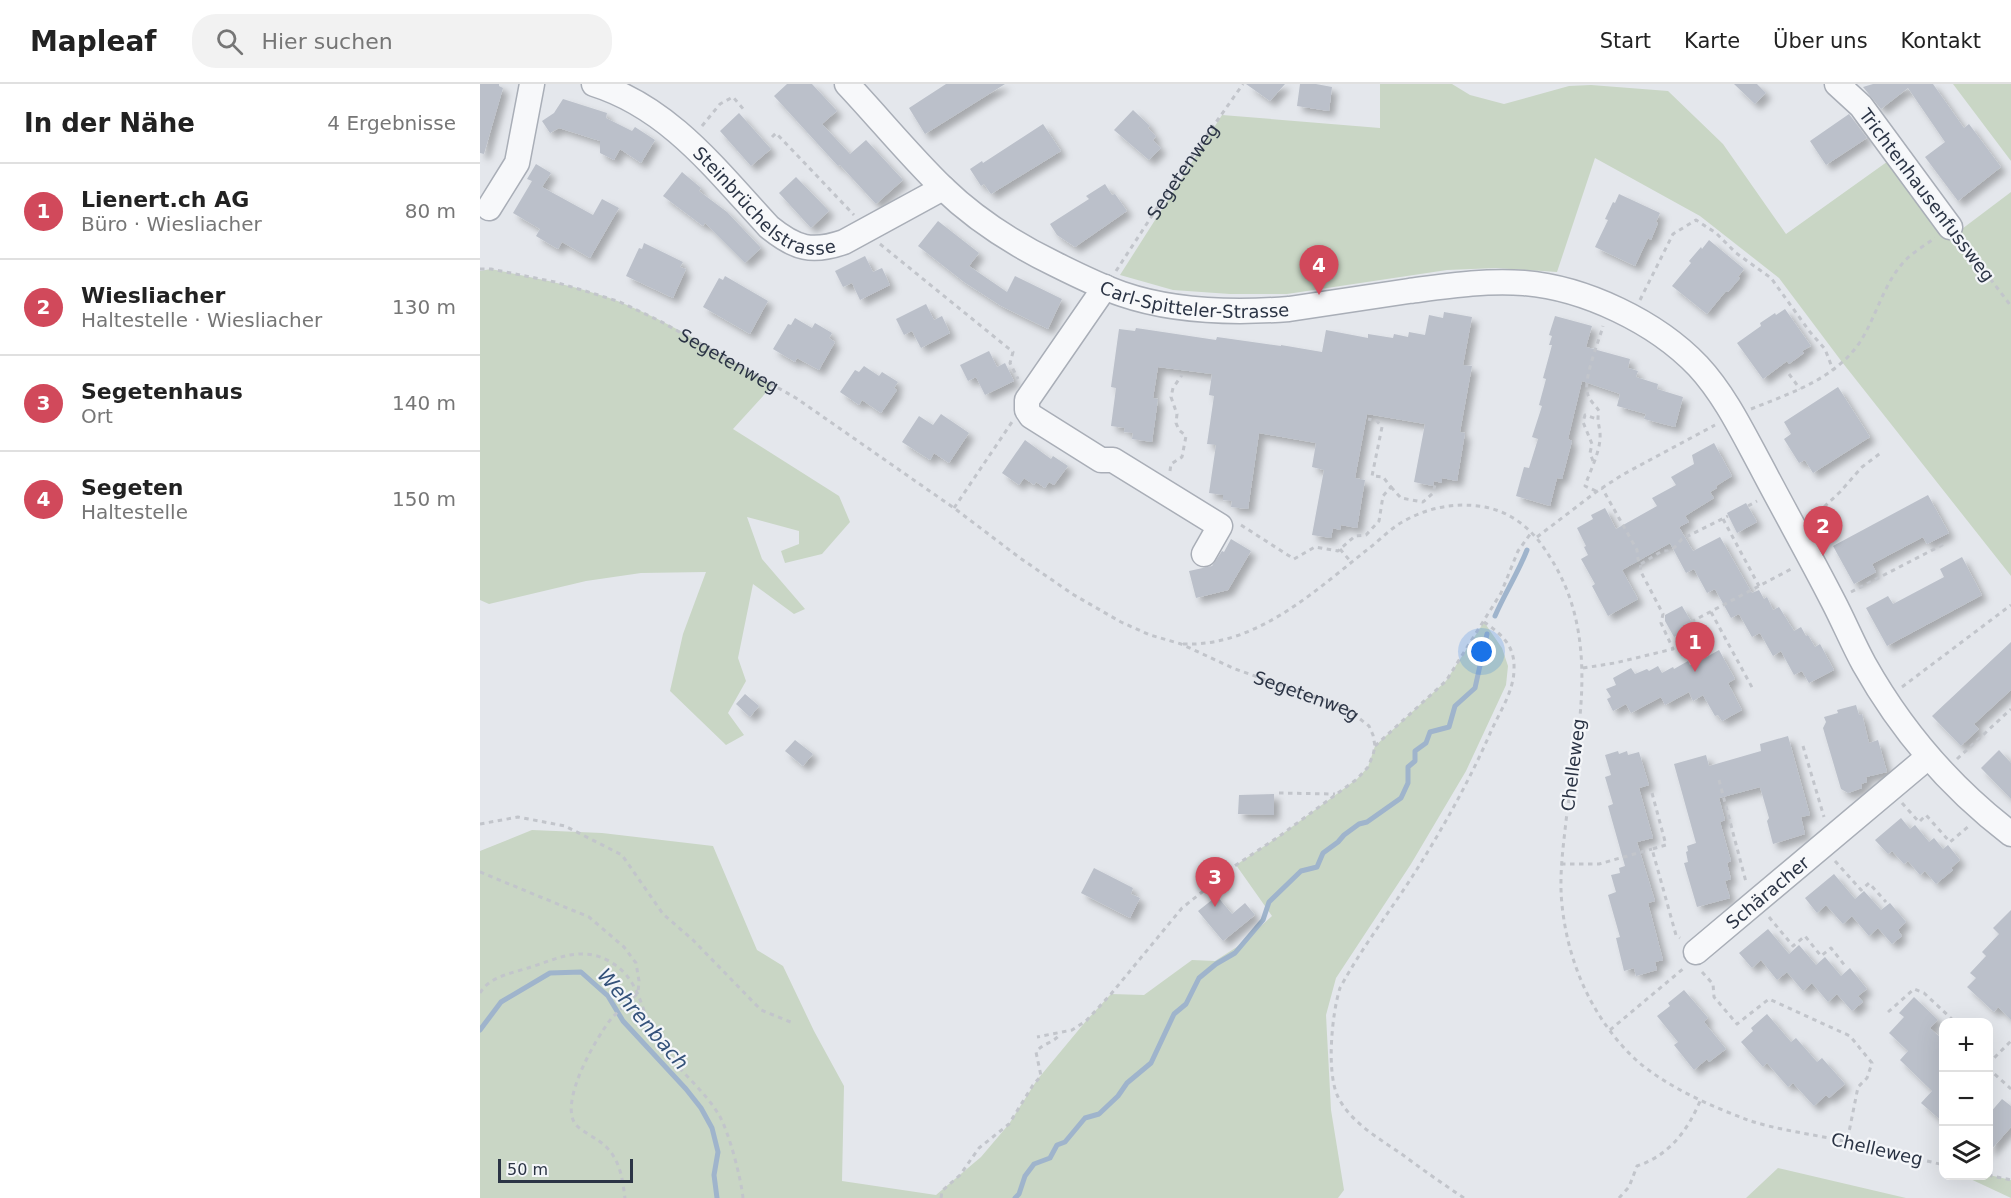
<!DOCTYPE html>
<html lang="de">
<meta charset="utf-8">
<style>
body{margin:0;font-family:"DejaVu Sans",sans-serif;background:#f2f2f2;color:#222}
.controls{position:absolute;right:18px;bottom:18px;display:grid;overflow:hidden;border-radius:12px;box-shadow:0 6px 24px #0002}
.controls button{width:54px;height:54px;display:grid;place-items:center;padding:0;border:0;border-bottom:2px solid #e0e0e0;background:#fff;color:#222;font:30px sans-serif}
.scale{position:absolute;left:18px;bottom:15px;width:135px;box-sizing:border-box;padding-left:6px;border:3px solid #2b3445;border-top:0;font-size:16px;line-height:21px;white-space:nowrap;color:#2b3445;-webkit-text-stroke:4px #f4f6f9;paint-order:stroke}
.you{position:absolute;left:1002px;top:568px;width:21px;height:21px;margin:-15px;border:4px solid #fff;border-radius:50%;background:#1a73e8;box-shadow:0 0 0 9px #1a73e833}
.badge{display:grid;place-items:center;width:39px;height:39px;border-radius:50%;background:#d1495b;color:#fff;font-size:20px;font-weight:700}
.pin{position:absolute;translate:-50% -50px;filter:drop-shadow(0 2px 3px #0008)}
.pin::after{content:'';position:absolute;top:32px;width:21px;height:18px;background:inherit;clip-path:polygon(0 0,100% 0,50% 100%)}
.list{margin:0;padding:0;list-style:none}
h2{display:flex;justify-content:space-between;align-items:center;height:78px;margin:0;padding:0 24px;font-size:26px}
h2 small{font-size:20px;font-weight:400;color:#767676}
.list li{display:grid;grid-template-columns:39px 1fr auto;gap:18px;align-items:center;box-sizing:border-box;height:96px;padding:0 24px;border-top:2px solid #e0e0e0}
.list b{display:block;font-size:22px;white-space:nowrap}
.list p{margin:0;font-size:20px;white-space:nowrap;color:#767676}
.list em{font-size:20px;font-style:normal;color:#767676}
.icon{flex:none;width:33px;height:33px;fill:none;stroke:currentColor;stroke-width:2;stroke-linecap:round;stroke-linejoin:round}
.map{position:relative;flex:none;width:1531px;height:1114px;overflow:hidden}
header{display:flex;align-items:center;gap:36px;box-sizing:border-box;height:84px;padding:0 30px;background:#fff;border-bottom:2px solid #e0e0e0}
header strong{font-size:28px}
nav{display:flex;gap:33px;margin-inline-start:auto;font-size:21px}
.search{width:420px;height:54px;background:#f2f2f2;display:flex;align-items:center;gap:15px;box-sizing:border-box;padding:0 21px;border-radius:24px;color:#767676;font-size:22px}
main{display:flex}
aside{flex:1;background:#fff}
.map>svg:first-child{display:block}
.green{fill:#c9d6c5}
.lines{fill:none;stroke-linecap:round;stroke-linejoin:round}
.stream{stroke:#9fb4cc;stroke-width:5}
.building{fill:#bbc0ca;filter:url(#shadow)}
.minor-casing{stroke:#a9aeb7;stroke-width:27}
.path{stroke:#c2c5cb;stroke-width:3;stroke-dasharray:4.5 4.5;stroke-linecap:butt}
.minor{stroke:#f7f8fa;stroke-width:24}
.labels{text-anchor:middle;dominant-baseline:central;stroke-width:4.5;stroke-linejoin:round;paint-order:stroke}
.street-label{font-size:18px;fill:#2b3445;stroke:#f4f6f9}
.water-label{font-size:20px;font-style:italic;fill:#34527a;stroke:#f4f6f9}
</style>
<header>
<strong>Mapleaf</strong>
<div class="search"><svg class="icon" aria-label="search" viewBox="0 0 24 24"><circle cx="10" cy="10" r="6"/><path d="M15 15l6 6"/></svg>Hier suchen</div>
<nav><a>Start</a><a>Karte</a><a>Über uns</a><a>Kontakt</a></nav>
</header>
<main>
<aside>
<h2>In der Nähe<small>4 Ergebnisse</small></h2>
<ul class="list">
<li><span class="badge">1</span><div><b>Lienert.ch AG</b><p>Büro · Wiesliacher</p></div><em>80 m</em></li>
<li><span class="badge">2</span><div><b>Wiesliacher</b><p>Haltestelle · Wiesliacher</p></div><em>130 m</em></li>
<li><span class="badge">3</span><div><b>Segetenhaus</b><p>Ort</p></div><em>140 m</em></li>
<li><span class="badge">4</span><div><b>Segeten</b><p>Haltestelle</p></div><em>150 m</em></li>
</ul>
</aside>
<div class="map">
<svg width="1531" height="1114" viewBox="0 0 1531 1114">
<defs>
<filter id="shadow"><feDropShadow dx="5.5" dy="5.5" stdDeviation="3" flood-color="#0004"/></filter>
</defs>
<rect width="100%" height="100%" fill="#e4e7ec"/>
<path class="green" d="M900,0H972L990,11L1024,20L1089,2L1111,1L1188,7L1243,60L1306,150L1411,75L1470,154L1531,108V492L1362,278L1299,194L1220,132L1115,74L1077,188L1016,184L967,186L807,210H750L693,206L640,191L742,31L900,44Z
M1473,0H1531V77Z
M11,185C55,194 99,202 140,218C194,240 244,272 293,301L253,345L359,412L370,438L342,470L305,479L301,467L319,460V447L267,433L282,475L325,525L314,530L273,500L258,574L266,597L248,629L264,651L246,661L190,607L203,550L226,488L161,489L106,497L9,520L0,516V187Z
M1004,538L1022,564L1028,582L1026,601L986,687L931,780L856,894L846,931L851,1026L864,1106L858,1114H0V767L52,746L122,749L233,762L277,866L303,882L334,947L364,1002L362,1097L456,1111L501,1073L529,1040L557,996L606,937L631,910L664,911L712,876L735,877L760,861L792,832L756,781L801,751L877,695L888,683L895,662L966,597Z
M1298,1084L1426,1114H1266Z
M1509,1091L1531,1096V1114L1484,1092Z"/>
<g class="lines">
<path class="stream" d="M1015,532C1025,509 1038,489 1047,466
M0,946L21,918L70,889L101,888L128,912L143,937L206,1005L221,1024L232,1044L238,1068L234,1091L237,1114
M535,1114L539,1110L545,1092L554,1080L570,1074L577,1061L585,1058L605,1034L619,1030L638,1012L647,999L671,979L694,930L706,920L719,894L736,880L755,869L783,836L789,818L821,787L837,783L843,769L858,758L864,751L879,740L887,738L921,714L928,699V683L935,677V667L946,659L950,648L969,643L975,622L995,604L1007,550"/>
</g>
<path class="building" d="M0,0H19V2L23,4L4,70L0,69Z
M307,0H332L357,27L342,40L370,70L386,56L423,96L396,120L360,81L358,82L294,12Z
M466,0H525L445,50L429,24Z
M766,0H805L790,17Z
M820,0H836L852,3L849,27L817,22Z
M1254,0H1277L1286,9L1275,20Z
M1393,0H1453L1484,44L1489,40L1521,83L1478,117L1445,73L1465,58L1428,4L1401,25L1383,3Z
M83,15L127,29L126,34L152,47L155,43L175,56L161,79L140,65L134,76L120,69V57L79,44L70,49L62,37L74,29Z
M653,26L670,42L668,44L676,52L673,56L681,64L669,76L634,46Z
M259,29L291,65L271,82L240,47Z
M1369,30L1387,54L1346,81L1330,57Z
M563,40L581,67L511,110L504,100L501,102L490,85L502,77L503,79Z
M56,80L71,89L62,103L113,131L122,115L139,124L110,174L82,158L78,165L66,158L56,152L60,145L33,129L52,97L47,95Z
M202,88L221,104L219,107L247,128L281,164L265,179L225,139L223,142L183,112Z
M316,93L349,127L331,144L299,109Z
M625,100L632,111L635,110L647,127L595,163L577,151L570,140L609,115L606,112Z
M1139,110L1180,129L1176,138L1178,139L1171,156L1168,154L1155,182L1115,163L1128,136L1125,135L1133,118L1135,119Z
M458,137L499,169L489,182L527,208L535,192L582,215L568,245L521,222L484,198L438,162Z
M1229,156L1264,185L1258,193L1260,194L1248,208L1246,207L1227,230L1192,202L1211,179L1209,177L1221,163L1222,165Z
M164,159L203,178L200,183L206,185L193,214L146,192L159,164L162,165Z
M385,172L393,188L402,184L410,201L380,216L372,199L363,203L355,187Z
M245,192L288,217L270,250L223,223L239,194L243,196Z
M446,220L454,236L462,232L470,249L441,264L432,247L424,251L416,235Z
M1305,225L1331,262L1322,267L1324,269L1309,280L1307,277L1283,295L1257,259L1281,242L1280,239L1295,229L1296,231Z
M964,228L992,233L983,281L992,282L980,348L985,349L977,397L962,394V399L954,397L953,402L934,398L945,340L887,330L875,394L885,396L877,444L861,441L860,446L853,444L851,454L832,451L844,386L832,383L836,359L779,349L768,425L751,423L752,417L743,416V411L729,409L736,361L727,360L734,312L729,311L732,290L678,283L673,314L678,315L672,358L652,355L653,349L644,348L645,344L631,342L636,304L631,303L639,245L655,247L656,244L736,256L737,253L801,262V261L842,268L846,246L888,254V250L913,254L914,250L928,253L929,248L945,251L949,231L963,234Z
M1075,232L1112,242L1106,263L1150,275L1148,284L1158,287L1156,293L1178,300L1177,305L1203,313L1195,343L1164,335L1166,330L1137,322L1140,310L1102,297L1088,355L1092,357L1082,395L1077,394L1070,422L1036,412L1044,383L1049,384L1058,355L1052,353L1062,322L1059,321L1066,295L1063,294L1072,261H1069L1072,252L1069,251Z
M315,234L332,244L335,239L352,249L349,254L355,258L339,286L317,274L315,278L293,265L308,240L311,241Z
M509,267L517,283L525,279L534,297L505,311L496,293L488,297L480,281Z
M384,282L399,292L402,288L418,298L414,304L417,306L401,329L382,316L379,321L360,308L375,286L379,288Z
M1358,303L1390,353L1333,389L1325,376L1319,379L1304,355L1311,350L1304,338Z
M461,330L489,349L469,379L454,369L450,376L422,358L439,332L453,341Z
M545,356L571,375L573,372L588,382L574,401L569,398L565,404L556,398L554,401L544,394L539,401L522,389Z
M1234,359L1252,392L1236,402L1237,404L1230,408L1234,414L1205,432L1209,438L1199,443L1213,467L1240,453L1272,509L1279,506L1284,515L1287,513L1293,526L1299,523L1314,547L1321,543L1326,552L1328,551L1335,563L1340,560L1354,586L1329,599L1322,587L1314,591L1301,567L1293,572L1280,549L1272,553L1259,530L1251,534L1235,505L1227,509L1214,485L1206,489L1190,459L1142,486L1158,515L1128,532L1112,502L1115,500L1101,475L1108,471L1104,463L1106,462L1097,444L1113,435L1111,431L1125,424L1136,445L1177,422L1172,414L1196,401L1191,393L1214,380L1212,371Z
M1448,411L1469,449L1447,460L1443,453L1392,480L1396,488L1374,500L1353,462Z
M1266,419L1277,438L1257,449L1247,429Z
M751,455L771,467L748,506L716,514L709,487L732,482L742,467L744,468Z
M1482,473L1502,511L1407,562L1386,524L1408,512L1413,520L1464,493L1460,485Z
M1202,522L1214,542L1194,553L1185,537V531Z
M1531,558V606L1494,640L1499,645L1481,662L1452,632Z
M1239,566L1255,595L1248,599L1262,626L1242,637L1238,631L1235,632L1223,611L1213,617L1209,608L1185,621L1181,613L1151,629L1146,620L1133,627L1127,615L1131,613L1126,605L1136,601L1133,594L1151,584L1155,590L1167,585L1169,587L1178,582L1182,589L1193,583L1194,585L1208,577L1210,581L1216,579Z
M265,610L279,622L270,633L256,620Z
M1376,621L1379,631L1382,630L1389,659L1398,656L1407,688L1386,693L1387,698L1381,700L1382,704L1368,709L1361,705L1343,644L1346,638L1344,633L1358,629L1357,626Z
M1308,652L1330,731L1321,733L1325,750L1293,760L1287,737L1289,734L1280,703L1239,714L1245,736L1240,738L1251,777L1247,779L1251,795L1245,797L1250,814L1217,823L1204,779L1208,778L1206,768L1208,767L1207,762L1216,759L1194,680L1226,671L1229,682L1281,667L1280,660Z
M315,656L333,670L323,682L305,667Z
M1519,666L1531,679V715L1501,684Z
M1138,667L1139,670L1147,667L1148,671L1159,668L1169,701L1159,704L1173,754L1157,758L1175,817L1168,819L1183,876L1175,878L1177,886L1156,892L1154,884L1144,887L1136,854L1140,853L1128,811L1136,808L1131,791L1140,789L1139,784L1145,782L1128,722L1133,720L1125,693L1131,691L1125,671Z
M794,710V731L758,730L759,711Z
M1421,734L1430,745L1435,741L1449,758L1454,754L1463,765L1468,761L1480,776L1471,784L1473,786L1456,800L1445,787L1440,791L1428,777L1424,780L1412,767L1408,770L1395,756Z
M614,784L653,804L651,810L660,814L650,834L601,809Z
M1354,790L1375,815L1384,807L1401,826L1410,819L1426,838L1418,846L1422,852L1412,860L1398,844L1389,852L1372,832L1363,840L1346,821L1337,829L1325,814Z
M737,812L752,830L765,819L775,831L743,857L718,827Z
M1531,826V936L1518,923L1514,928L1487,903L1496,894L1490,889L1506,872L1502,868L1519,850L1513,844Z
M1288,845L1309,870L1319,861L1336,881L1345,873L1361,892L1370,884L1387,905L1378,912L1383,918L1372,927L1357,910L1348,918L1332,899L1323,907L1307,888L1297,896L1281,876L1272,884L1259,869Z
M1204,906L1228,934L1224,938L1246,965L1229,978L1227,975L1214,986L1194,961L1198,958L1177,932L1190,922L1188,919Z
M1434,913L1458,936L1450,944L1464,957V1039L1441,1019L1452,1007L1420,976L1428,967L1409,949L1424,933L1419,929Z
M1287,930L1311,958L1316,954L1337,978L1342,974L1365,1000L1349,1014L1346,1011L1334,1022L1313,999L1308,1003L1287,979L1283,983L1261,958L1273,947L1271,944Z
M1522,1015L1531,1022V1043L1509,1068V1030Z"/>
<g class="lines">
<g class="minor-casing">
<g id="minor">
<path id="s3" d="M114,0C190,24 236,86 289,143C316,165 332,169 364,158L463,104"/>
<path id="s4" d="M367,0C399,34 429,71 463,104C496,136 534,160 575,180C597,191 619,202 642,210C694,228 756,229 809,225C849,219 889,213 929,207C967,202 1005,196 1044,199C1105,204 1176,238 1218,282C1245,311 1263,349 1282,384C1305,428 1330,472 1353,517C1364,538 1373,560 1384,580C1421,646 1471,704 1531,750"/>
<path d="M1357,0L1381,22L1470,143"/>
<path d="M9,124L37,79L52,0"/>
<path d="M625,203L547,316V326L551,332L621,376H633L740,442L724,470"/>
<path id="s5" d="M1216,868L1448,673"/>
</g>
</g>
<g class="path">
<path d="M222,42L240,20L253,13L265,27"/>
<path d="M292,53L296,49L374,131"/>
<path d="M1483,159L1531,222"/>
<path d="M400,160L533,268L530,279L538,295"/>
<path id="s1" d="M0,185H11L75,198L112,209L140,218L180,237L316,314L474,424L540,474L594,511L641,538L670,551L701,560L755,585L866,624L889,642L893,651L895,662L893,671L888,683L877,695L801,751L756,781L702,824L631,910L606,937L592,946L557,953"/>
<path id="s2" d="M636,187L696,95L763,0"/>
<path d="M1160,216L1193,150L1216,136L1236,149L1256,169L1291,194L1330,248L1345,265L1353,286"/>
<path d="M1309,290L1320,305"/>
<path d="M1271,325C1311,309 1355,295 1380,258C1396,233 1403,202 1422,180C1430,170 1444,162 1455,154"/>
<path d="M1113,377L1110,369L1112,360L1103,338L1105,331L1117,335"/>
<path d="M690,387L691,380L702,373L706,352L699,346L696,339L697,330L691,313L693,304L702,291"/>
<path d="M911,403L921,414L943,418L953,409L955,401"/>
<path d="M1116,407L1105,402C1110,387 1119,370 1120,355C1121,344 1116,338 1119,327C1116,322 1110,317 1108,311C1102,297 1119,257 1123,242"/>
<path d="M1268,422L1277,417"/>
<path d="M474,424L532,338"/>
<path d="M1243,435L1279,502"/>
<path d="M1331,435L1360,408L1382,383L1402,368"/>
<path d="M761,441L814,475L835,463L858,467L875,452L886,451L899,437L903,412L911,403L903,393L892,392L902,343L897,337L888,335"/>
<path d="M1057,453L1116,408L1142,391L1235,341"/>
<path d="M860,465L871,478"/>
<path d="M1161,480L1182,467H1188L1195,463L1202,455L1248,432"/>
<path d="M1371,508L1464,460"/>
<path d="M1231,528L1274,607"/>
<path d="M1211,538L1313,484"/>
<path d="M703,560C776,563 835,507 888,465C900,456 911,444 924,437C949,423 977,418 1005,423C1031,428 1052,445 1066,467C1123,550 1098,644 1086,737C1083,765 1079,792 1082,821C1088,879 1112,934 1155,975C1185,1002 1230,1022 1268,1036C1297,1046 1332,1050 1363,1057C1397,1065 1430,1073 1464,1081"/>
<path d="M1103,584L1135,579L1193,565L1181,539L1183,530L1160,486L1161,480L1158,475L1157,466L1122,404"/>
<path d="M1422,603L1531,521"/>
<path d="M895,662L966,597L1021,509L1038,467L1051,449"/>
<path d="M1323,662L1344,733"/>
<path d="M1477,675L1531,625"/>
<path d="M1239,696L1266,798"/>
<path d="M799,709L855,710"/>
<path d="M1172,709L1186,761L1172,765L1196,851L1200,854"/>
<path d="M1422,719L1439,738L1446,731L1470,758L1489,742"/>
<path d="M0,740L38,733L85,742L142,771L183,830L213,856L281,926L313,939"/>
<path d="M1355,777L1381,806L1389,799L1406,818"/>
<path d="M1081,780H1119L1172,765"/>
<path d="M0,788L109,833L144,863L156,879L159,897L158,909C149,918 139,926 131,935C116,954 78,1019 96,1041C102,1047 112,1052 119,1057C139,1071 142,1091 145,1114"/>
<path d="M1289,833L1313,862L1325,852L1341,872L1351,864L1366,883"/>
<path d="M1222,888L1233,900L1234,913L1257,940L1289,915L1370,952L1392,979L1387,994L1378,1003L1367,1058"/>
<path d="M0,909C10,892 33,889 51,883C79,874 101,862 129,877C163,896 160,931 178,957C195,984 223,1004 239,1031C249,1048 261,1094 263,1114"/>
<path d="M1408,928L1434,905L1444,909L1475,938"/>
<path d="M1130,946L1204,884"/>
<path d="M1508,980L1531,957"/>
<path d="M1508,984L1531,1005"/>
<path d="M1508,1091L1531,1096"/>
<path d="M461,1114L462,1107L480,1091L499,1064L529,1040L553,1001L561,992L556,968C563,959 574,959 580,950"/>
<path d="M984,1114C963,1100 943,1086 923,1071C900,1055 871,1039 858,1013C846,988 852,929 860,904C881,865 908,830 932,793C962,746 990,696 1012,645C1021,626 1034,606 1034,585C1035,561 1021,550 1004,538"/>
<path d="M1139,1114L1149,1103L1157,1082C1190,1071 1208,1046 1221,1015"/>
</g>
<use href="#minor" class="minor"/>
</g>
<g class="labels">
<g class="street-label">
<text stroke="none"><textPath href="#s2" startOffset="120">Segetenweg</textPath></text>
<text stroke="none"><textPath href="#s3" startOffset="212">Steinbrüchelstrasse</textPath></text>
<text transform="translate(1447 111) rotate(53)">Trichtenhausenfussweg</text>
<text stroke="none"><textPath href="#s4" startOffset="424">Carl-Spitteler-Strasse</textPath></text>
<text stroke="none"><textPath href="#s1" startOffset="268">Segetenweg</textPath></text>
<text stroke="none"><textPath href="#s1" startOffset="940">Segetenweg</textPath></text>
<text transform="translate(1093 681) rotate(-83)">Chelleweg</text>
<text stroke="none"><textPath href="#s5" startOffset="93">Schäracher</textPath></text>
<text transform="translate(1397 1065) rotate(13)">Chelleweg</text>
</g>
<g class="water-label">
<text transform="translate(163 935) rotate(49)">Wehrenbach</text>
</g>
</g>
</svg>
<div class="controls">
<button>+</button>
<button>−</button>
<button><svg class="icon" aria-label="layers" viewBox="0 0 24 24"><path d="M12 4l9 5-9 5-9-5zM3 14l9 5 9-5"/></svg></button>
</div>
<div class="scale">50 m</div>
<div class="you"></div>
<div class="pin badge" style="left:1215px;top:588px">1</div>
<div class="pin badge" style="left:1343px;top:472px">2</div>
<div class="pin badge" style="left:735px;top:823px">3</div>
<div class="pin badge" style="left:839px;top:211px">4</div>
</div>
</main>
